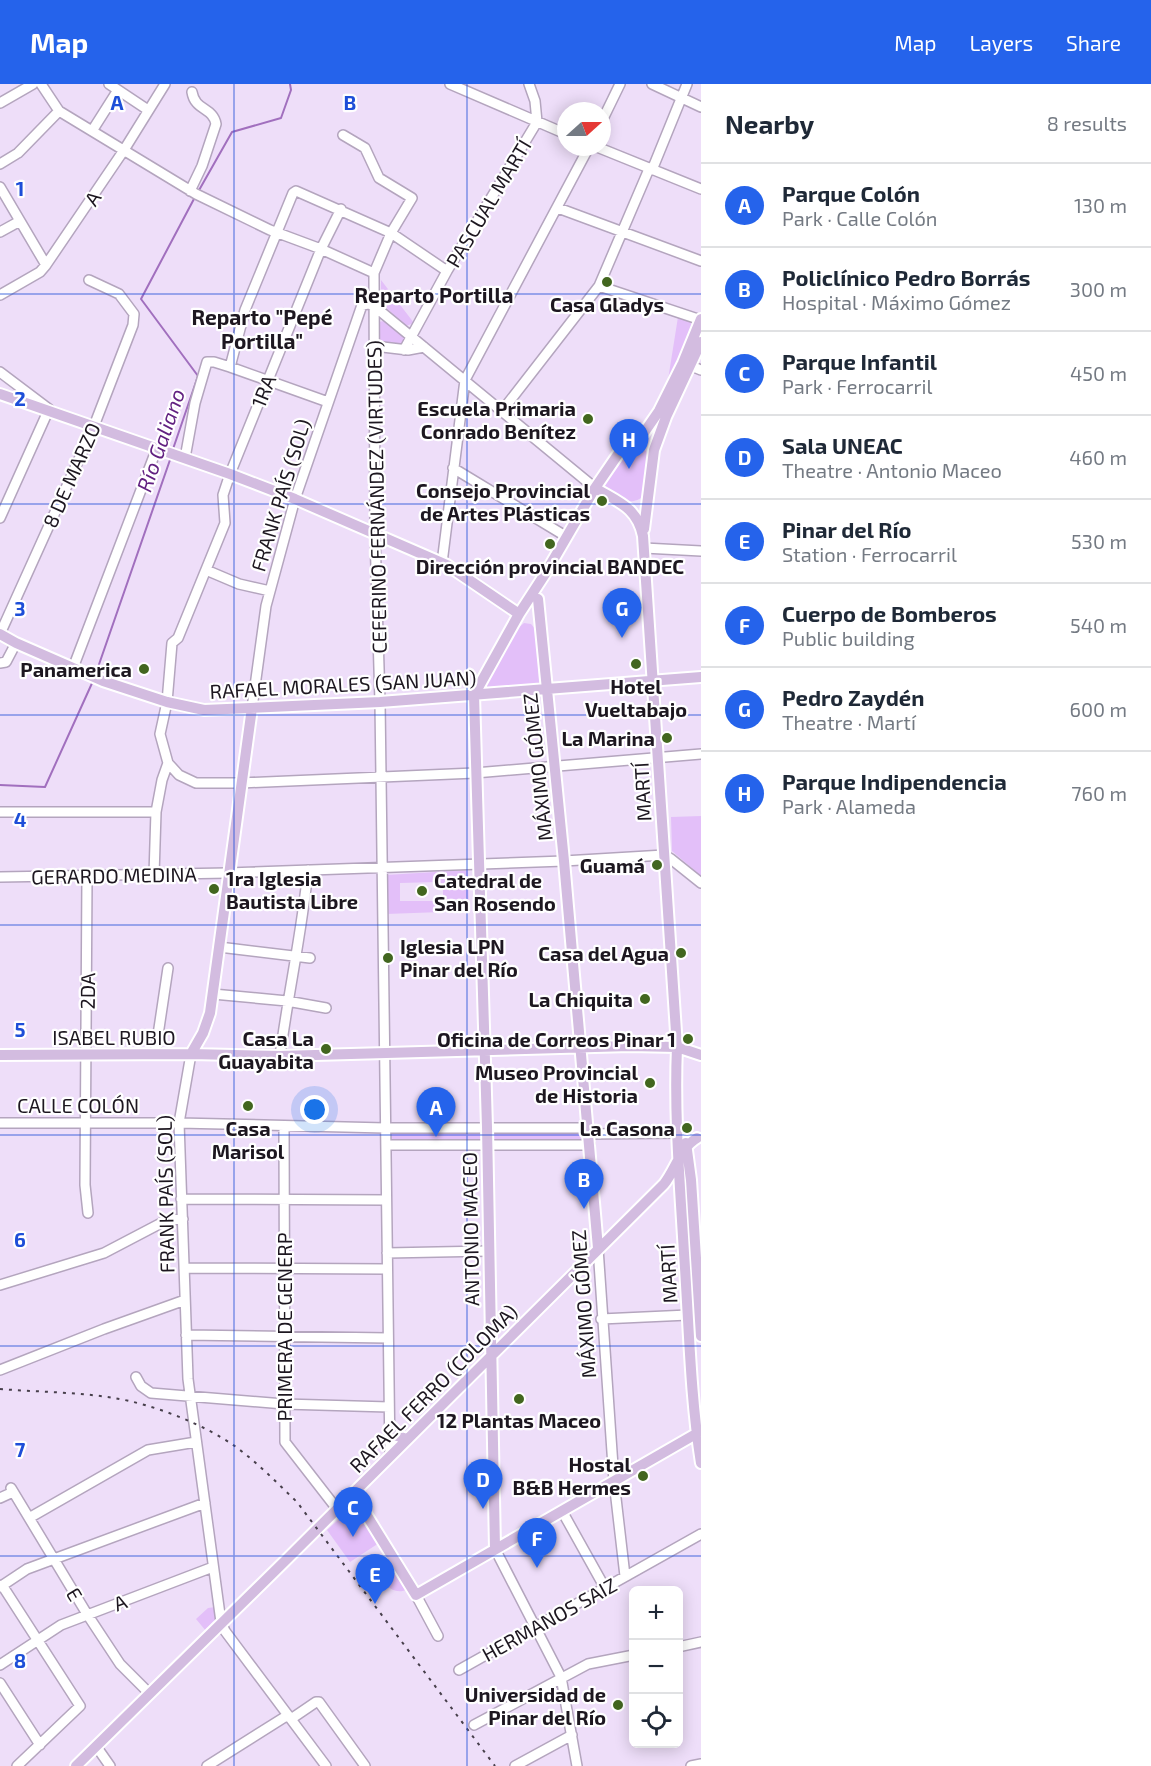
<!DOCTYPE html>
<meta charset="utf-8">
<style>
body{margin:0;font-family:"Exo 2",sans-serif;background:#f2f2f3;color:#1f2937}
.controls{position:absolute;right:18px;bottom:18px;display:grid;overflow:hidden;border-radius:9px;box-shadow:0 3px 15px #0003}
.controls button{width:54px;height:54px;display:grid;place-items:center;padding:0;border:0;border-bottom:2px solid #e0e1e3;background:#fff;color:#1f2937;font:30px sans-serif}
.compass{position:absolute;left:557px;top:18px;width:54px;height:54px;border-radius:50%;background:#fff;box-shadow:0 3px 15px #0003;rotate:69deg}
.you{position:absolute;left:315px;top:1026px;width:21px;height:21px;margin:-15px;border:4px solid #fff;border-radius:50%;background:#1a73e8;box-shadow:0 0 0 9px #1a73e833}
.badge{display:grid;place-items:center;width:39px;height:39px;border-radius:50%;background:#2563eb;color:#fff;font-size:20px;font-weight:700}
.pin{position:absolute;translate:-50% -50px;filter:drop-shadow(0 2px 3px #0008)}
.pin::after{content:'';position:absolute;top:32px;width:21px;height:18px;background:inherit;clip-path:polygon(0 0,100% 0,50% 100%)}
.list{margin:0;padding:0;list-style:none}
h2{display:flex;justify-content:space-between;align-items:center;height:78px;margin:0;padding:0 24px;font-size:26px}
h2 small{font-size:20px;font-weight:400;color:#747a83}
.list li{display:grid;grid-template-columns:39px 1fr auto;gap:18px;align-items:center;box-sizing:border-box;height:84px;padding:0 24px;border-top:2px solid #e0e1e3}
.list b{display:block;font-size:22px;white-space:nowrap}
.list p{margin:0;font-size:20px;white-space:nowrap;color:#747a83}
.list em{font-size:20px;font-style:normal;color:#747a83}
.icon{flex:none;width:33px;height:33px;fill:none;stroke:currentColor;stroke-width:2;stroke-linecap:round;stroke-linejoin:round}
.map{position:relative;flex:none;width:701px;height:1682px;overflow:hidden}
header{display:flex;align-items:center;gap:36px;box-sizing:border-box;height:84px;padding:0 30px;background:#2563eb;color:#fff}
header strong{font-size:28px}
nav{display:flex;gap:33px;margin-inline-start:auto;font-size:21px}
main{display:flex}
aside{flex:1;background:#fff}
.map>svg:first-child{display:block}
.green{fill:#e3bff9;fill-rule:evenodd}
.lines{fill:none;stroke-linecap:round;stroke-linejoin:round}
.stream{stroke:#a16fbe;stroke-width:2}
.minor-casing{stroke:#b4a5be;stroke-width:12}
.major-casing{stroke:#fff;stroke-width:14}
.minor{stroke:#fff;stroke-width:9}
.major{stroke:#d3bce0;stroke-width:10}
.rail{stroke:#473f4b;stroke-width:2;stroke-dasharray:3 6;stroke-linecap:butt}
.grid{fill:none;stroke:#1d4ed8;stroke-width:1.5;stroke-opacity:0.55}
.poi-dot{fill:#42661f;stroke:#fff;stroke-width:2}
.labels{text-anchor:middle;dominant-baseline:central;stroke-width:4.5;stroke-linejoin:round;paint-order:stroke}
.street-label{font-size:20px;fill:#1d1720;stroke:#fff}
.poi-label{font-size:20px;font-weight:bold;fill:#1d1720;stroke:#fff;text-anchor:end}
.neighbourhood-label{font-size:21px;font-weight:bold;fill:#1d1720;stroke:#fff}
.water-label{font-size:21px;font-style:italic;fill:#622181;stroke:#fff}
.grid-label{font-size:20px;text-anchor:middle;font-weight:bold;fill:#1d4ed8;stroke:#fff;stroke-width:4.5;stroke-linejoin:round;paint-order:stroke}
</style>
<header>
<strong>Map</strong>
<nav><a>Map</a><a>Layers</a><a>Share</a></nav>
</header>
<main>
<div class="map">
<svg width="701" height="1682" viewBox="0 0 701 1682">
<rect width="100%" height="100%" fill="#eedef9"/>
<path class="green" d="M381,196L414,239L406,242L381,219Z
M678,233L688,236L695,244L667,302Z
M384,237L408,254L404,262L377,257L378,238Z
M630,361L639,362L646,367L648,372L643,412C633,424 605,414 603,398Z
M524,539L531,540L537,547L539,600L484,604L516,546Z
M701,732V792L672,767L671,733Z
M468,786L469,827L386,830V791ZM437,798L438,802H443V812H439L438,817H400V799Z
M395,1046L478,1047L481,1049L480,1057L395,1058L390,1052Z
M495,1047L580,1048L584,1055L580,1058L496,1057L491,1051Z
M355,1421L379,1459L350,1478L327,1446Z
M388,1471L408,1505C389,1515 373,1490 388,1471Z
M215,1523L216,1538L206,1547L196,1535L208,1524Z"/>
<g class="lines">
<path class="stream" d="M198,108L232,48L281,34L291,6L290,0
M173,365L198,292L141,215L195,113
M96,589L171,373
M0,701L45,703L93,597"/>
<g class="minor-casing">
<path id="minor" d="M41,0L59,27L196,110L270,146L321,165L374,189
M109,0L148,26
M450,0L566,50
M652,0L701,23
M0,19L33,0
M602,37L620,0
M92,47L118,6
M343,51L365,64L379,94L412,114L391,149L374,189L375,450L380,618L390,1373
M597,63L701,105
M0,80L18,69L59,27
M652,86L687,0
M0,103L46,181
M190,107L202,82L216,40C213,23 195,27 192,8
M558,124L701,177
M0,148L20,137
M599,202L701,236
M0,211L40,188L46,181L124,66L165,0
M374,262L408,266L424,263
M404,266L447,187L537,38L535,17L529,0
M684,279L701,286
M230,283L245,226L293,109L296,107L391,149L447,187
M0,288L49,325L0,434
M502,327L599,202L649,85
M185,374L195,319L207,278H214L230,283L328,318
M453,384L567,453
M644,464L701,467
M442,479L465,296L589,63
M206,486L239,500L270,507
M0,550L94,342L133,241L134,230L119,210L89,196
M0,579L6,578L16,559
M73,584L157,364
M252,624L266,522L295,415L362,221L369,220L374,222L595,404
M168,679L179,691L196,699H241L475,689L701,670
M0,728H156
M154,791L156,728L162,696L168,679L160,650L167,618L172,559L178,554L225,439L223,411L230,390L321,165L341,125
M0,793L228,789L564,777L664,771L671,775L701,799
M87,793L85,1101L88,1129
M219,863L310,874
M213,910L287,917L326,924
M191,970L179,1039L188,1295L221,1538L225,1547L326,1682
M155,971L168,884
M280,972C288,910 302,848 308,786
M0,1039H179L385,1044H588
M284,1042L285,1358L337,1425
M589,1050L678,1049
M386,1061H590
M181,1115L386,1116
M598,1164L614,1397L625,1492
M387,1169L488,1167
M184,1184L387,1185
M0,1201L104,1169L167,1136L183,1135
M601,1235L688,1231L694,1235L701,1231
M186,1251L388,1254
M0,1286L104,1245L185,1216
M136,1293L141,1302L151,1309L284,1320L389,1323
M11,1404L87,1530L120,1580L149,1609
M0,1414L13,1408
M562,1427L605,1504
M29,1434L148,1366L196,1358
M495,1465L561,1593L577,1682
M2,1501L80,1622L17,1682
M0,1503L27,1485L205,1419
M416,1511L438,1552
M678,1563L701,1558
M0,1581L61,1541L213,1483
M459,1586L701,1450
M0,1599L40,1661
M291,1635L316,1618H319L365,1682
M474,1641L588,1580L634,1571
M96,1662L110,1682
M207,1682L288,1631
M515,1682L572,1651
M691,1682L701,1680"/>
</g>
<g class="major-casing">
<path id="major" d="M0,310L230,390L295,415L447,481L519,530
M595,404C618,418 637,423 643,452L677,963C674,1031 680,1101 684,1169C689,1239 690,1310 701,1379
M644,445L654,366L666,333L701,258
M538,515L564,777L598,1164
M0,550L16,559L103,597L167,618L204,626L380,618L701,593
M191,970L203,949L210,929L252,624
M0,971L191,970L280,972L630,962L677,963L701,971
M686,1059L691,1096L701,1252
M389,1345L394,1351L407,1355
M353,1409L416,1511L701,1347
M495,1465L487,1043L474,611L519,530L545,490L595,404L623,363L639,356L659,327L683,279L701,235
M76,1682L286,1476L664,1100C676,1085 680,1064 697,1054"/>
</g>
<use href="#minor" class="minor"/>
<use href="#major" class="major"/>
<path class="rail" d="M0,1305C38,1308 77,1308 114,1314C152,1320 204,1340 236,1363C258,1379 277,1399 297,1418L495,1682"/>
</g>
<path class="grid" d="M234,0V1682M467,0V1682M0,210H701M0,420H701M0,631H701M0,841H701M0,1051H701M0,1262H701M0,1472H701"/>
<g class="poi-dot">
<circle cx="607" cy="198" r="6"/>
<circle cx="588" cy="335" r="6"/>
<circle cx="602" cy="417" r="6"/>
<circle cx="550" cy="460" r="6"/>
<circle cx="636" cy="580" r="6"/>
<circle cx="144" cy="585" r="6"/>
<circle cx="667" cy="654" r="6"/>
<circle cx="657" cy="781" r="6"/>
<circle cx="214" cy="805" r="6"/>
<circle cx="422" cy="807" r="6"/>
<circle cx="681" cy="869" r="6"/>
<circle cx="388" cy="874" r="6"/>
<circle cx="645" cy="915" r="6"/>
<circle cx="688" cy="955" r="6"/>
<circle cx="326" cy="965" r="6"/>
<circle cx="650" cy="999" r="6"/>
<circle cx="248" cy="1022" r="6"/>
<circle cx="687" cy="1044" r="6"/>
<circle cx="519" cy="1315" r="6"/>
<circle cx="643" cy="1392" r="6"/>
<circle cx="618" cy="1621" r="6"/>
</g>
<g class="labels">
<g class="street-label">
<text transform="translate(92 114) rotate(-56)">A</text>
<text transform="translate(488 119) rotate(-59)">PASCUAL MARTÍ</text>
<text transform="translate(263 307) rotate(-68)">1RA</text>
<text transform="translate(71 391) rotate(-66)">8 DE MARZO</text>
<text transform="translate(280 411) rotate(-73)">FRANK PAÍS (SOL)</text>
<text transform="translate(376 413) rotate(-91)">CEFERINO FERNÁNDEZ (VIRTUDES)</text>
<text transform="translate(343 600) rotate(-3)">RAFAEL MORALES (SAN JUAN)</text>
<text transform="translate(537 683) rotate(-96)">MÁXIMO GÓMEZ</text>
<text transform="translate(642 708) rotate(-93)">MARTÍ</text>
<text transform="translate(114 791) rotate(-1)">GERARDO MEDINA</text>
<text transform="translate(87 907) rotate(-89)">2DA</text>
<text x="114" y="953">ISABEL RUBIO</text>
<text x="78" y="1021">CALLE COLÓN</text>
<text transform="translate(165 1110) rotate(-91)">FRANK PAÍS (SOL)</text>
<text transform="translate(470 1145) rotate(-91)">ANTONIO MACEO</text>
<text transform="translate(668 1190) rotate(-93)">MARTÍ</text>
<text transform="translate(583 1220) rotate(-94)">MÁXIMO GÓMEZ</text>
<text transform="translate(284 1243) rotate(-90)">PRIMERA DE GENERP</text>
<text transform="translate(433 1304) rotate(-45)">RAFAEL FERRO (COLOMA)</text>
<text transform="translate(75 1510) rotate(59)">E</text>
<text transform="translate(120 1518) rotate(-21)">A</text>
<text transform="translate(549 1535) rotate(-29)">HERMANOS SAIZ</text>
</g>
<g class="poi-label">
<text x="607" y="220" text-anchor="middle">Casa Gladys</text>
<text x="576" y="324">Escuela Primaria<tspan x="576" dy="23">Conrado Benítez</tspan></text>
<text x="590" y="406">Consejo Provincial<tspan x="590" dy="23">de Artes Plásticas</tspan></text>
<text x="550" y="482" text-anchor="middle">Dirección provincial BANDEC</text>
<text x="132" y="585">Panamerica</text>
<text x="636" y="602" text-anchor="middle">Hotel<tspan x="636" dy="23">Vueltabajo</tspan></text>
<text x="655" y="654">La Marina</text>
<text x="645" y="781">Guamá</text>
<text x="226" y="794" text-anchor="start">1ra Iglesia<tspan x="226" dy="23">Bautista Libre</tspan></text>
<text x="434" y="796" text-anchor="start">Catedral de<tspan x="434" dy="23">San Rosendo</tspan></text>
<text x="400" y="862" text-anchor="start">Iglesia LPN<tspan x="400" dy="23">Pinar del Río</tspan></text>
<text x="669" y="869">Casa del Agua</text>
<text x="633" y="915">La Chiquita</text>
<text x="314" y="954">Casa La<tspan x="314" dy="23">Guayabita</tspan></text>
<text x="676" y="955">Oficina de Correos Pinar 1</text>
<text x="638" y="988">Museo Provincial<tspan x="638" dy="23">de Historia</tspan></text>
<text x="248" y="1044" text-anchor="middle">Casa<tspan x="248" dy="23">Marisol</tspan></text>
<text x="675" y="1044">La Casona</text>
<text x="519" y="1336" text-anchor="middle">12 Plantas Maceo</text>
<text x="631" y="1380">Hostal<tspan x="631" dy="23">B&amp;B Hermes</tspan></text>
<text x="606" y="1610">Universidad de<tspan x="606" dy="23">Pinar del Río</tspan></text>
</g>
<g class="neighbourhood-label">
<text x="434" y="210">Reparto Portilla</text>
<text x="262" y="232">Reparto "Pepé<tspan x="262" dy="24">Portilla"</tspan></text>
</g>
<g class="water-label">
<text transform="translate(160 356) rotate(-71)">Río Galiano</text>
</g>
</g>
<g class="grid-label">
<text x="117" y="26">A</text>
<text x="350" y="26">B</text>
<text x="20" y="112">1</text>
<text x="20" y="322">2</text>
<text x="20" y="532">3</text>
<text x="20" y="743">4</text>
<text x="20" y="953">5</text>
<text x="20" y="1163">6</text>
<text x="20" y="1373">7</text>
<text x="20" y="1584">8</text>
</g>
</svg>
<div class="controls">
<button>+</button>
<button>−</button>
<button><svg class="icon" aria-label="locate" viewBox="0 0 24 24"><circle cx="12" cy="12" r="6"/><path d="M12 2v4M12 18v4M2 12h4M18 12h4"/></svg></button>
</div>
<svg class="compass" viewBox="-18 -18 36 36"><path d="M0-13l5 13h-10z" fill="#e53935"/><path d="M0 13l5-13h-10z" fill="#747a83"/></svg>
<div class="you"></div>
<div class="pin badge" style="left:436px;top:1053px">A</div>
<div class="pin badge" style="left:584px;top:1125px">B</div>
<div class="pin badge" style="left:353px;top:1453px">C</div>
<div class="pin badge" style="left:483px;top:1425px">D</div>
<div class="pin badge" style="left:375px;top:1520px">E</div>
<div class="pin badge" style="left:537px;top:1484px">F</div>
<div class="pin badge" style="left:622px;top:554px">G</div>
<div class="pin badge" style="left:629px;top:385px">H</div>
</div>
<aside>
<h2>Nearby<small>8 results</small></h2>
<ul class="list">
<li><span class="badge">A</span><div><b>Parque Colón</b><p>Park · Calle Colón</p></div><em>130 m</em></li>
<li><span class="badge">B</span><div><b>Policlínico Pedro Borrás</b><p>Hospital · Máximo Gómez</p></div><em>300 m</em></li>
<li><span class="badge">C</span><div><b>Parque Infantil</b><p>Park · Ferrocarril</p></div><em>450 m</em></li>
<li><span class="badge">D</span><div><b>Sala UNEAC</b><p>Theatre · Antonio Maceo</p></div><em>460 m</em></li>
<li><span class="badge">E</span><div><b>Pinar del Río</b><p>Station · Ferrocarril</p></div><em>530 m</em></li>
<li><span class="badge">F</span><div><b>Cuerpo de Bomberos</b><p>Public building</p></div><em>540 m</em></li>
<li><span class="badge">G</span><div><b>Pedro Zaydén</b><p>Theatre · Martí</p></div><em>600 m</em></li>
<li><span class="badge">H</span><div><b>Parque Indipendencia</b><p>Park · Alameda</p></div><em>760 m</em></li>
</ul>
</aside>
</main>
